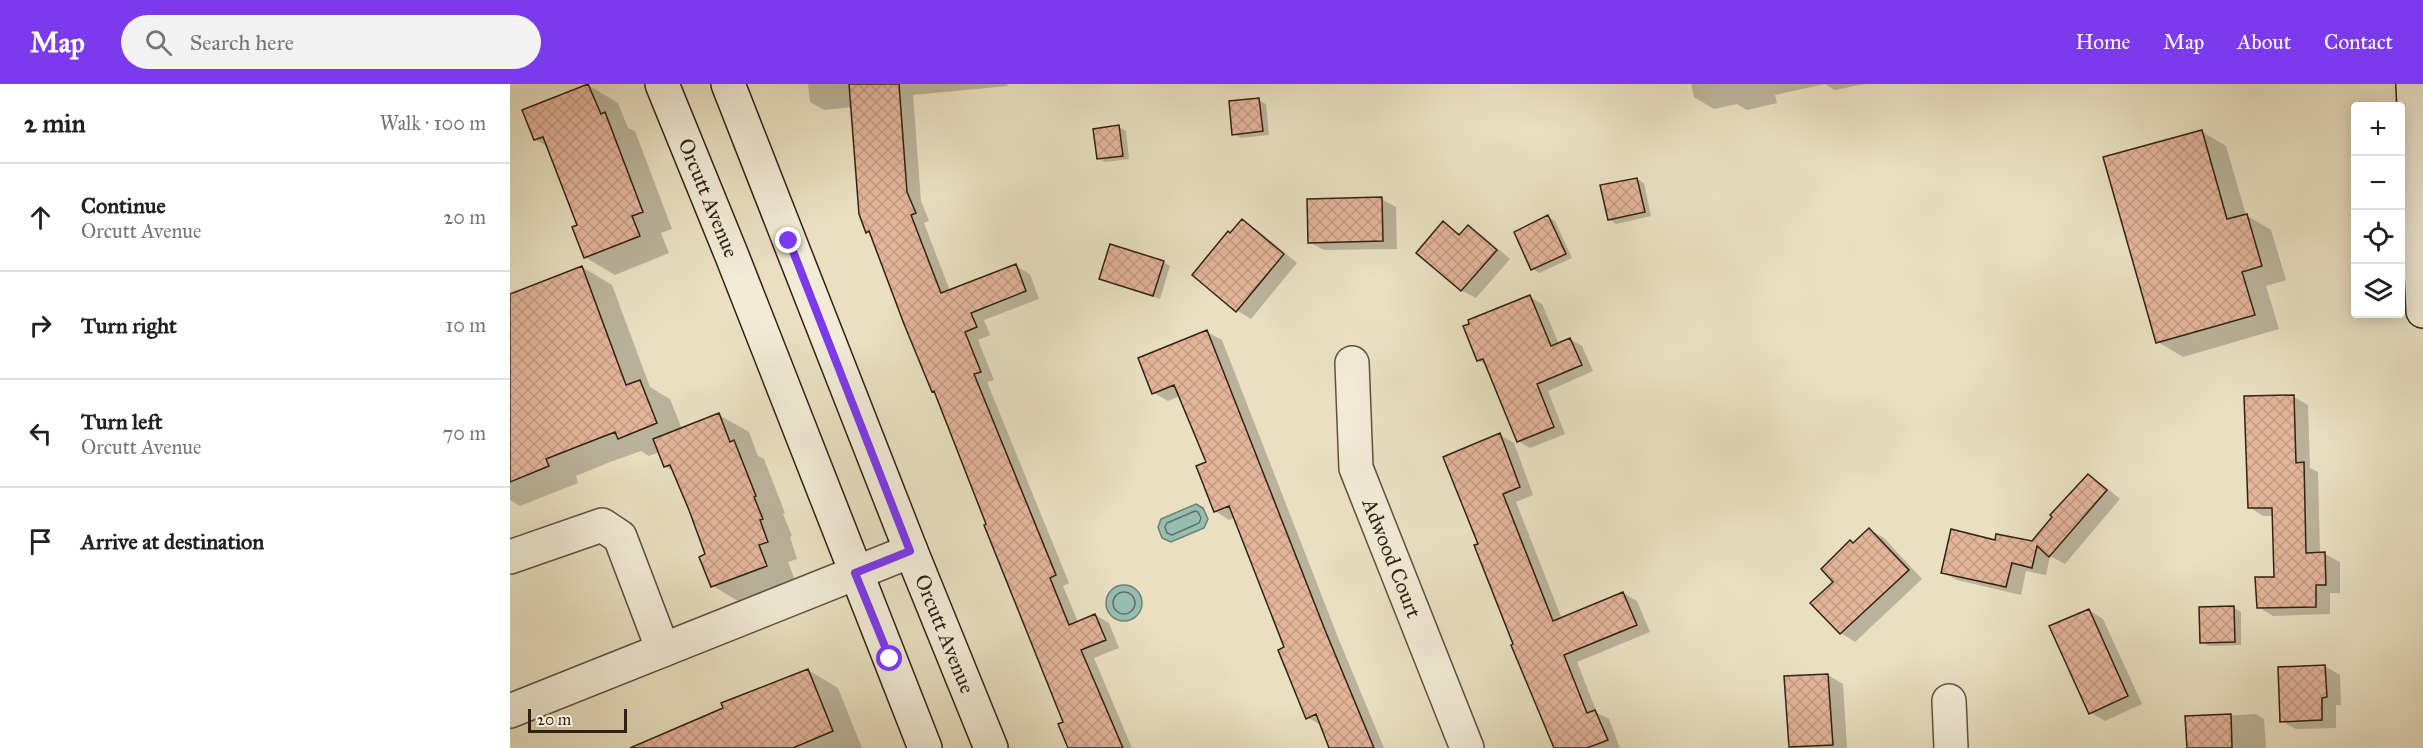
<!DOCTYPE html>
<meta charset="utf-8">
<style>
body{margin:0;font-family:"IM FELL Great Primer",serif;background:#f2f2f2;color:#202124}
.controls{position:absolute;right:18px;top:18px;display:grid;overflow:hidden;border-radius:6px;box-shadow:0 3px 15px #0003}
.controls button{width:54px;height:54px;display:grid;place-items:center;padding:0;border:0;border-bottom:2px solid #e0e0e0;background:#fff;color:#202124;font:30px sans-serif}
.scale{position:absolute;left:18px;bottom:15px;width:99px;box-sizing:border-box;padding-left:6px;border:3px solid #332210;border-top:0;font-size:16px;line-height:21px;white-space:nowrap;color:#332210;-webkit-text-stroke:4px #f1ebd7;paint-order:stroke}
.stop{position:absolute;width:18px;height:18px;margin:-14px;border:4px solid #7c3aed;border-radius:50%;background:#fff}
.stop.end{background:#7c3aed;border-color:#fff;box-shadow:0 2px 6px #0008}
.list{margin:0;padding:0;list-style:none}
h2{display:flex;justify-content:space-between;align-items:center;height:78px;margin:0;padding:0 24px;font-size:26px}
h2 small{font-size:20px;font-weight:400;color:#757577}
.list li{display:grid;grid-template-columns:39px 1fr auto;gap:18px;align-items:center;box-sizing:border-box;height:108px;padding:0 24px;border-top:2px solid #e0e0e0}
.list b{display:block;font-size:22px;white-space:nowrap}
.list p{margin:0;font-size:20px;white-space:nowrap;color:#757577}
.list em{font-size:20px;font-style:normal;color:#757577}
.icon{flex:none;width:33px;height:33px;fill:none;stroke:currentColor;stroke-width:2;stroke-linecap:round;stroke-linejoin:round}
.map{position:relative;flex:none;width:1913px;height:664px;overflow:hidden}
header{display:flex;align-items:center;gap:36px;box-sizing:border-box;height:84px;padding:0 30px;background:#7c3aed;color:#fff}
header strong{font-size:28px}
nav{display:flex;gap:33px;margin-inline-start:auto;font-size:21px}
.search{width:420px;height:54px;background:#f2f2f2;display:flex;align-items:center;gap:15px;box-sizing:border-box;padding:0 21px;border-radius:33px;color:#757577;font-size:22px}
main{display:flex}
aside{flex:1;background:#fff}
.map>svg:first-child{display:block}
.water{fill:#97bdb2;stroke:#6f7f71;stroke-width:1.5}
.shadow{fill:#0003}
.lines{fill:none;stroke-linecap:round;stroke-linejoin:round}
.shore{stroke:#657061;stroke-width:1.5}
.building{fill:url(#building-cross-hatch);stroke:#332210;stroke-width:1.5}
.street-casing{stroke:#60523c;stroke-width:36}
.secondary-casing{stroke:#332210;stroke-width:36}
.street{stroke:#f1ebd7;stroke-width:33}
.secondary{stroke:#f1ebd7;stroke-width:33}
.route{stroke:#7c3aed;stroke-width:8}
.labels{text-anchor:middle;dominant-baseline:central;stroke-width:6;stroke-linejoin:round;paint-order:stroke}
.street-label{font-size:21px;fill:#332210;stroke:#f1ebd7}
</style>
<header>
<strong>Map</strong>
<div class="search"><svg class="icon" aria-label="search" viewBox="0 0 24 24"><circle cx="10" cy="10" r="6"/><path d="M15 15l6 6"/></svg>Search here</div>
<nav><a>Home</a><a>Map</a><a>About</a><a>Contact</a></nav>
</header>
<main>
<aside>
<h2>2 min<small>Walk · 100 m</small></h2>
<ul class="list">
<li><svg class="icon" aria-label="ahead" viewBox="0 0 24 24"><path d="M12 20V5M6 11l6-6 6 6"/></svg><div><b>Continue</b><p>Orcutt Avenue</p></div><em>20 m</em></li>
<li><svg class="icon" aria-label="right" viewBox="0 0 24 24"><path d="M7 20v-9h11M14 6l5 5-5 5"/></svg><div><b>Turn right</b></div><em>10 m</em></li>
<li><svg class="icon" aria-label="left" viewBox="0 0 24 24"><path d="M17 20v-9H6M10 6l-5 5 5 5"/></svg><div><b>Turn left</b><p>Orcutt Avenue</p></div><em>70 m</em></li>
<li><svg class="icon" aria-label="arrive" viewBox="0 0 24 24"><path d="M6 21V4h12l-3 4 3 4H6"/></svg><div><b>Arrive at destination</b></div></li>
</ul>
</aside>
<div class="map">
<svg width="1913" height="664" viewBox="0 0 1913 664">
<defs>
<pattern id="building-cross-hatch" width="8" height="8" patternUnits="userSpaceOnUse" patternTransform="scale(1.5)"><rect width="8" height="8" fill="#e3b49a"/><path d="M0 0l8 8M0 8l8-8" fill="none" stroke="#c39a84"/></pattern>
</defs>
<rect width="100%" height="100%" fill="#e9e0c2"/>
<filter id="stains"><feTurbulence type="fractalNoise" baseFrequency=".00333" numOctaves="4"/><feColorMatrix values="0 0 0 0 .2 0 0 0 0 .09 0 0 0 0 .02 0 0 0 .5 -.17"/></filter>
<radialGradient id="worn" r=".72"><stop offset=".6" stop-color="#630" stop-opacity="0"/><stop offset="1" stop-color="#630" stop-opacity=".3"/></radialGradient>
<path class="water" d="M686,420L693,424L698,435L694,444L661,458L652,454L648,443L651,435Z
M596 519a18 18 0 1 1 36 0a18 18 0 1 1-36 0Z"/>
<path class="shadow" d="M298,0H497L498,2L403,11L411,117L419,137L414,139L440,207L506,182L520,190L529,215L474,236L480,251L468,256L484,296L477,298L559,499L553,502L568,538L585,531L599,539L609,564L584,574L622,664H559L555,639L478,441L426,309L423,307L362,151L357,148L342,23L314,26L300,18Z
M1181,0H1354L1325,6L1315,0L1265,11L1267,19L1237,26L1227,20L1204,25L1184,13Z
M78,1L108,19L118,44L125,47L162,145L151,149L159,169L105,191L75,173L69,142L38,63L25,55Z
M748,16L756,20L759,51L731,54L724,50Z
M609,43L616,47L619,75L595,78L588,74Z
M1691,47L1716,62L1736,131L1761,146L1776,196L1756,202L1769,245L1673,273L1648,258Z
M1127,95L1134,99L1141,132L1106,140L1099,135Z
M871,115L886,123L887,165L814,166L799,158Z
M1038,133L1045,137L1062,174L1029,189L1022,184Z
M732,137L746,145L787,179L741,235L726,226L721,151Z
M933,139L952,151L958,143L973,152L1000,175L966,214L951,206Z
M653,178L660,182L650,215L591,195Z
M72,183L102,201L140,303L160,315L172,345L209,331L239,348L248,372L254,375L275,429L273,430L282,452L280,453L287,475L278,478L286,499L233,520L203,502L197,471L165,388L155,382L150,368L139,372L131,367L100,378L66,392L68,399L10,422L0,416V218Z
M1020,213L1032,220L1049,260L1060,255L1072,262L1083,287L1038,307L1055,350L1020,364L1008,357L977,281L968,276Z
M697,248L712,256L829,556L874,664H821L812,642L797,633L776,564L725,434L719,436L705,427L698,379L670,312L658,317L644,309Z
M1784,313L1798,321L1800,384L1808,388L1810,470H1815L1830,478V509H1820V530L1763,532L1748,523L1765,494L1764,432H1753L1739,423Z
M990,351L1004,359L1023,411L1006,418L1052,535L1113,509L1127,517L1140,548L1067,578L1087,629L1099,635L1110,664H1046L1005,561L970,461Z
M1578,392L1592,400L1610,415L1555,480L1540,472L1536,491L1516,487L1511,511L1447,496L1433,488L1486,458L1522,459Z
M1360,446L1374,454L1412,495L1345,558L1331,549L1325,498Z
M1724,524L1731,528V561L1699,562L1692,558Z
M1579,526L1593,535L1632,620L1595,637L1581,629Z
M1815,582L1830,591L1831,621H1826V644L1786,645L1771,637L1769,584Z
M298,586L328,604L352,664H124L215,625Z
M1318,591L1333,600L1337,664H1283L1280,663L1275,594Z
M1746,630L1754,635L1756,664H1678L1677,634Z"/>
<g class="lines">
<path class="shore" d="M685,427L688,428L691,434L689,439L662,451L657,449L655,443L657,439Z
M603 519a11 11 0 1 1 22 0a11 11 0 1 1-22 0Z"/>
</g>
<path class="building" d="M78,0L91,30L95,28L133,128L122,132L130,152L74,174L62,143L67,141L33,53L24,56L12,26Z
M339,0H389L397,108L406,129L401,131L431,209L506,180L516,207L461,229L467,243L455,248L471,288L464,290L546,491L540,494L559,541L585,530L596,556L571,566L613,664H558L548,640L553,638L474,441L476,440L424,307L422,308L394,240L359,147L356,149L349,130Z
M749,14L753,47L722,51L719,17Z
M609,41L613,72L587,75L583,45Z
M1692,46L1717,135L1737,130L1752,182L1732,188L1745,231L1646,259L1593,73Z
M1127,94L1135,128L1098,136L1090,101Z
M872,113L873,157L798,159L797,115Z
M1038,131L1056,170L1021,186L1004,148Z
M732,135L774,170L726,228L682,191L718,147L720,149Z
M933,137L949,151L958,141L987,166L951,207L906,169Z
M600,160L654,177L643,212L589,195Z
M72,182L116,301L130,296L147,339L108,355L105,348L69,362L36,375L39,382L0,398V210Z
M1020,211L1041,262L1060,254L1072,281L1027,300L1044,343L1007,358L973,275L967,277L953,242L959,240L958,236Z
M697,246L815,546L864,664H819L806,630L796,635L768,566L774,563L719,422L704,428L686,382L696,378L664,301L642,310L628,274Z
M1784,311L1786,379L1794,378L1796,469L1815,468L1816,501H1806V523L1747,524L1745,493H1764L1762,424H1738L1734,312Z
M209,329L220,358L224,356L246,412L244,413L253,435L250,436L258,458L249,461L257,482L201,503L189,473L195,470L179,426L160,381L154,383L143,355Z
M990,349L1010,403L993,410L1043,537L1113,508L1127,541L1054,571L1077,629L1085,626L1098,656L1077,664H1044L1001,561L1003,560L964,461L968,460L933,373Z
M1578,390L1597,406L1539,473L1527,462L1522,484L1502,479L1496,503L1431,489L1441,445L1485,456L1486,450L1522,457L1542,433L1540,431Z
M1359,444L1399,486L1330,550L1300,519L1323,498L1311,485L1340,456L1343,459Z
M1724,522L1725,558L1690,559L1689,523Z
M1579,525L1618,612L1579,630L1539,542Z
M1815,581L1817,613L1812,614V636L1770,638L1768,583Z
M298,585L323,647L283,664H120L213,624L211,619Z
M1318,590L1323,661L1279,663L1274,592Z
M1721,630L1722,664H1677L1675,632Z"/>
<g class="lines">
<g class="street-casing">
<g id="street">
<path id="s1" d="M842,279L846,384L957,664"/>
<path d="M0,473L92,441L110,453L153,566"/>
<path d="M1439,617L1441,664"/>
<path d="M0,627L401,467"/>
</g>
</g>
<g class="secondary-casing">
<g id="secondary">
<path id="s2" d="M152,0L222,172L415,664"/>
<path id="s3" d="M218,0L401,467L481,664"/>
<path d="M1903,0L1913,227"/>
</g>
</g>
<use href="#street" class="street"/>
<use href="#secondary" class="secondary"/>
</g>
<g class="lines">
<path class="route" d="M279,157L400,467L345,489L380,575"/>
</g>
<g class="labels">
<g class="street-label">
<text stroke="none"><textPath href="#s2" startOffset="123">Orcutt Avenue</textPath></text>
<text stroke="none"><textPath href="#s1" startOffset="202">Adwood Court</textPath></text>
<text stroke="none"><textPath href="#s3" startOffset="591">Orcutt Avenue</textPath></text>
</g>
</g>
<rect width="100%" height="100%" filter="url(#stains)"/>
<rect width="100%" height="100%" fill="url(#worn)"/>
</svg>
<div class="controls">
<button>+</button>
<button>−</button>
<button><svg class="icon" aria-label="locate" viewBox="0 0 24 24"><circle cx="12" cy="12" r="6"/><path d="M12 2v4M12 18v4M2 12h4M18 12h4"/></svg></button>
<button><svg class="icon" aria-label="layers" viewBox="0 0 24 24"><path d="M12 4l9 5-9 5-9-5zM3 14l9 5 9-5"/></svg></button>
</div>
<div class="scale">20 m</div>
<div class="stop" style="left:380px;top:575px"></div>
<div class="stop end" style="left:279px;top:157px"></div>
</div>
</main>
